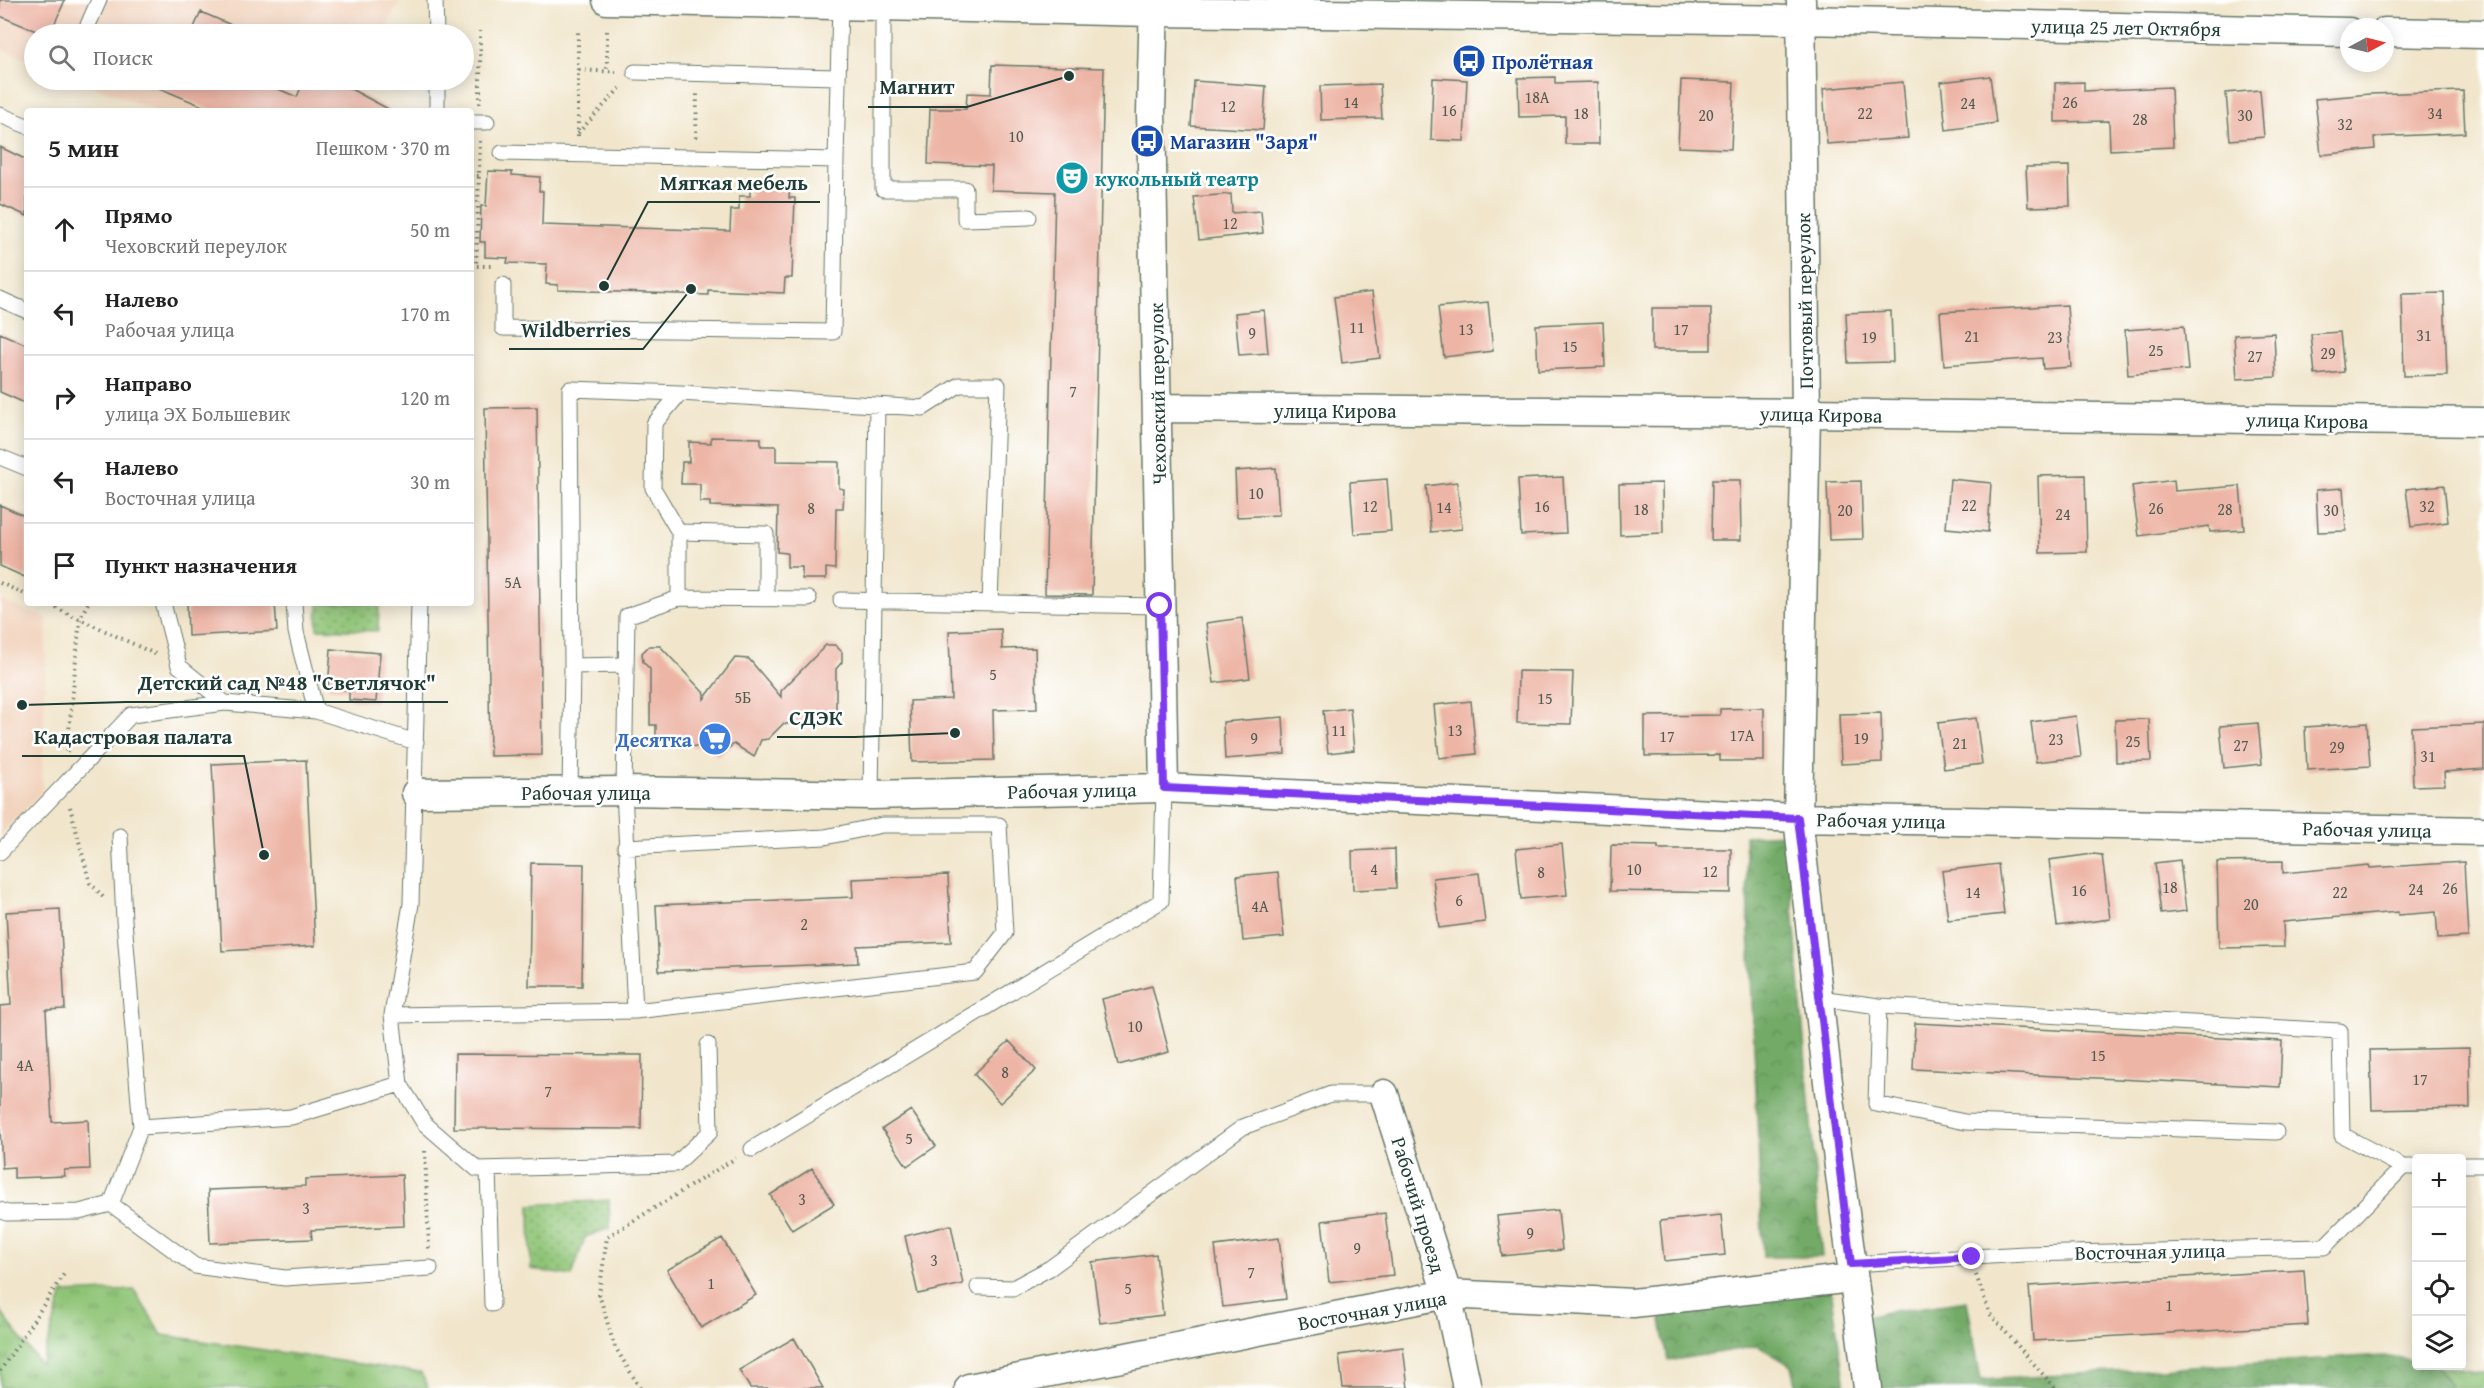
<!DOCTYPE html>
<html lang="ru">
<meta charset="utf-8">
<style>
body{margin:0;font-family:"Gentium Book Plus",serif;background:#f2f2f2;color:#222}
.controls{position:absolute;right:18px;bottom:18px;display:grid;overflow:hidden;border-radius:6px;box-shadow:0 3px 15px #0003}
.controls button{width:54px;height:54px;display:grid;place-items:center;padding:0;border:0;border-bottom:2px solid #e0e0e0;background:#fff;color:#222;font:30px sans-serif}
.compass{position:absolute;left:2340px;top:18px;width:54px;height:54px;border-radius:50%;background:#fff;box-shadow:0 3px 15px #0003;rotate:83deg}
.stop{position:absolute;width:18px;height:18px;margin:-14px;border:4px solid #7c3aed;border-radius:50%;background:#fff}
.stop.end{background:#7c3aed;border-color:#fff;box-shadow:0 2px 6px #0008}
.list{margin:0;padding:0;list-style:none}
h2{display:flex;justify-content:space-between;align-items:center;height:78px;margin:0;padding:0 24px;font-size:26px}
h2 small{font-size:20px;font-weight:400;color:#767676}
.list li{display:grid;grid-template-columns:39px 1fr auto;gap:18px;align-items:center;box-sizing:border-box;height:84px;padding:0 24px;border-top:2px solid #e0e0e0}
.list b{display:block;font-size:22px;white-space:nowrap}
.list p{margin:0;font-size:20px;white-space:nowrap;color:#767676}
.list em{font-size:20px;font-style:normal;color:#767676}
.icon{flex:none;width:33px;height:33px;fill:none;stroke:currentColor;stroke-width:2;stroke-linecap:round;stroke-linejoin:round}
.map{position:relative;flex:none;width:2484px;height:1388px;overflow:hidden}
.search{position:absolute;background:#fff;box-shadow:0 3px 15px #0003;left:24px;top:24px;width:450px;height:66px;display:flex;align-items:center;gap:15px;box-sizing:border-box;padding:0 21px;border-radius:33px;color:#767676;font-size:22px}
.panel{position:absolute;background:#fff;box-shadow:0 3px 15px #0003;left:24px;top:108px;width:450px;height:498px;border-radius:6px}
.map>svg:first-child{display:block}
.built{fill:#f2d4be}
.grass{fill:url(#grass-tufts);stroke:#578055;stroke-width:1.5}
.forest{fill:url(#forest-crowns);stroke:#49744e;stroke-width:1.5}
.park{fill:url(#park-dots);stroke:#578055;stroke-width:1.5}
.building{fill:#edb5a6}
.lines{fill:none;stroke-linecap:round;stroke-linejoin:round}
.lane-casing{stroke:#687869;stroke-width:17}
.street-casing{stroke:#687869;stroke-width:31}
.path{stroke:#687869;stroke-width:4;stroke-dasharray:1.5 4.5;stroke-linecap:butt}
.lane{stroke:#fff;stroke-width:15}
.street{stroke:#fff;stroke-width:28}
.route{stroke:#7c3aed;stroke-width:8}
.labels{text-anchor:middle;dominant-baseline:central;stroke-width:5;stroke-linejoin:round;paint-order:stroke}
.number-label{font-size:16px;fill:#525b50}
.street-label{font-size:20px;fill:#1f3d34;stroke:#fff}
.transit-label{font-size:20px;font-weight:bold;fill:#164399;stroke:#fff;text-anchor:start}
.culture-label{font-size:20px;font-weight:bold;fill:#0d838f;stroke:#fff;text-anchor:start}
.shop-label{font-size:20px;font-weight:bold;fill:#366cbe;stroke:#fff;text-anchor:end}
.leader{fill:none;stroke:#1f3d34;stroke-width:2}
.callout-dot{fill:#1f3d34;stroke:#fff;stroke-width:2}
.callout-label{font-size:21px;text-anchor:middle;font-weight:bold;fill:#1f3d34;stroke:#fff;stroke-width:5;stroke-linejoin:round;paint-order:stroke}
</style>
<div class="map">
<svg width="2484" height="1388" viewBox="0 0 2484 1388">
<defs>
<pattern id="grass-tufts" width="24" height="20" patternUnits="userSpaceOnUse" patternTransform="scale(1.5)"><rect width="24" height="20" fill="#8fc476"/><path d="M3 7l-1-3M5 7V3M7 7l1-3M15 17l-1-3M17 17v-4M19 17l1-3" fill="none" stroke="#74a062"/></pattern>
<pattern id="forest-crowns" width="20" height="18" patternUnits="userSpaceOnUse" patternTransform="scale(1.5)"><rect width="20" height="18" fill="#73aa67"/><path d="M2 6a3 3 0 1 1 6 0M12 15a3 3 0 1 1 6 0" fill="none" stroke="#5e8c56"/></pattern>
<pattern id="park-dots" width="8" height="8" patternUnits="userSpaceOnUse" patternTransform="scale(1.5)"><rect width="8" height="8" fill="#8fc476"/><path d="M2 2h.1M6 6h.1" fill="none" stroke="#74a062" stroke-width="1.8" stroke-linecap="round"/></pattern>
</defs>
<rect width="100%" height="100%" fill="#fff"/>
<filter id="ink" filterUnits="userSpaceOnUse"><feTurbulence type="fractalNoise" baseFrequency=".0167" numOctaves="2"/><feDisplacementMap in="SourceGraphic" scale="12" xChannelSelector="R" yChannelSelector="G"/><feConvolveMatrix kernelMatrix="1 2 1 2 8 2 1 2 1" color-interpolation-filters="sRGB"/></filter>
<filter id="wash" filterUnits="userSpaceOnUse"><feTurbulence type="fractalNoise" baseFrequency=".008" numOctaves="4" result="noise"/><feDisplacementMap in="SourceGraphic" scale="24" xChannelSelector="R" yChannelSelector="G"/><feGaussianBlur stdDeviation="1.35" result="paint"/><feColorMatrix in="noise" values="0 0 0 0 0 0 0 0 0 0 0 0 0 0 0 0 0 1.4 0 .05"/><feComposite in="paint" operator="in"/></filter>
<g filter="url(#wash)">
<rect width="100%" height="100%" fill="#f1e6cc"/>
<path class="built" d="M0,0H400L383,34H34V62L0,48Z
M78,80H361L345,111H157Z
M0,600L47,618L42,792L0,835Z"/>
<path class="grass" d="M134,1290L162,1335L421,1373L428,1388H0V1311L41,1365L63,1293Z
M2437,1366L2484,1373V1388H2452Z"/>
<path class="forest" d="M1787,834L1822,1257H1763L1745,836Z
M1831,1288L1845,1388H1797L1792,1366L1758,1346L1668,1361L1660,1314Z
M1967,1301L1981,1380L2384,1355L2416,1361V1366H2437L2452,1388H1868L1858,1319L1887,1312Z"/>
<path class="park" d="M318,603H379L378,631L317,629Z
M609,1200L610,1228L585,1237L572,1276L531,1269L530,1205Z"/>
<g id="blocks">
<path class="building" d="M0,0H65L50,34H43L0,16Z
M201,12L252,34H191Z
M992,65L1104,68L1092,595L1045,594L1055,192L991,190L992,166L928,164L930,109H966L967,93L991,94Z
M1990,76L1996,123L1946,130L1941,82Z
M1555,77V83L1598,82L1599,144H1565V116L1519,117L1518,78Z
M1433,78L1467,80L1464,141L1431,140Z
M140,80H257L297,97L304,80H334L392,111H214Z
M1681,80L1734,82L1731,149L1678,147Z
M1194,81L1266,86L1263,130L1191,126Z
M1903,82L1908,138L1827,144L1823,89Z
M2084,82V91L2171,87L2173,147L2110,150L2109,121L2055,122V83Z
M1380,84L1382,118L1321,120L1320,86Z
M2260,90L2264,137L2230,140L2226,93Z
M2463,91L2465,133L2374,137L2375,149L2321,155L2315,99L2370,94Z
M0,147L27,160V216L0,204Z
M2069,166L2070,206L2028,207L2026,167Z
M488,171L512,172V175L540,177L539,191H543L542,225L730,231L731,210H739V196H750V183L790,184L789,198H795L792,278H785L784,293L708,290V295L558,290V285L546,284L547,264L507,263L508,258L485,257V242H480L481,206H486Z
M1231,194L1232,213L1261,211L1263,233L1199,240L1194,197Z
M1372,292L1380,358L1342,363L1334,297Z
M2444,293L2447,375L2404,376L2402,294Z
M1488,302L1493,351L1444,357L1438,307Z
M2067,305L2071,367L2043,369L2042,358L1944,365L1940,312Z
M1652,308H1711V350H1652Z
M1264,310L1268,353L1239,355L1235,313Z
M1891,311L1893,362L1848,363L1846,313Z
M1603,322L1605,367L1538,370L1536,325Z
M2184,326L2188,370L2128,375L2125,330Z
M2340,332L2344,372L2315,375L2311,334Z
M0,333L27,345V404L0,392Z
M2274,333L2276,377L2237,379L2234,335Z
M537,407L542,755L490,756L485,408Z
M711,437L761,438V446H776V461L839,462V488L844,489L843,508H836L835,569L826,568V579H802V567H787V553L777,552L778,508L710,506V502H700V484H681L682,462H689V442L711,443Z
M1276,468L1279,515L1237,517L1235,471Z
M2085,475L2087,552L2040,553L2038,476Z
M1563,477L1566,533L1521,535L1518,479Z
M1387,479L1391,531L1354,534L1350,482Z
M1950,479L1991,483L1988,532L1946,528Z
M1712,480H1740L1741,540H1711Z
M2174,480L2175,491L2240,486L2244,530L2210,532L2209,526L2139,536L2132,486Z
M1861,481L1863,539L1829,540L1827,482Z
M1457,482L1462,529L1431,532L1426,486Z
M1662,483L1663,533L1620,535L1619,484Z
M2444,485L2448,522L2411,527L2406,489Z
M2343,488L2346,531L2318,532L2316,490Z
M0,505L27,517V578L0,566Z
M187,603H275L277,631L188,636Z
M1242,618L1250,678L1214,683L1206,623Z
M1001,629L1002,649L1035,648L1037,709L993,710L994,760L912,762L910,701L951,699L949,631Z
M826,645H835L842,652V662L836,669V723L783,724L768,739L761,740L754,757L734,744L718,756L706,746L656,747V725H650V669L643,662L642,653L649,646H660L704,693V699L735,658L749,659L781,697V691Z
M331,649L380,653L376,702L349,700V690L328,688Z
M1518,671L1573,672L1571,724L1517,723Z
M1471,701L1476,754L1439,758L1434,705Z
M1350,708L1354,750L1328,753L1323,711Z
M1764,708V761H1720V755L1645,756V716L1720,715V709Z
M1881,713L1882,762L1841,764L1839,714Z
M2076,716L2081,757L2036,762L2031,722Z
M1283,717L1285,754L1225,759L1223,722Z
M1976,718L1982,764L1944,769L1938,723Z
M2149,719L2151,761L2116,762L2115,720Z
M2258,723L2262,764L2224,768L2220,726Z
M2367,723L2370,766L2307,770L2305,727Z
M2484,724V769L2444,772L2445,785L2413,786L2411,727Z
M306,760L315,946L222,951L212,764Z
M1562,844L1567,895L1521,899L1516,849Z
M1611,845L1658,846V849H1731V893L1610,891Z
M1395,849L1396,888L1353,890L1352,851Z
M2093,854L2102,855L2110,919L2057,926L2049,860Z
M2180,860L2186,911L2161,914L2155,863Z
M2283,861V873L2369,865L2370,868L2464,862L2468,937L2438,939L2436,912L2398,915V912L2283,922L2284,947L2219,948L2217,862Z
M531,863L584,864L582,986H529Z
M1998,864L2004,914L1948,920L1942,871Z
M1278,872L1284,937L1243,941L1237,876Z
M1479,873L1485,922L1439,928L1433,878Z
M948,875L951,942L857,946L858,963L659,971L656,905L853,897L852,879Z
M60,909L65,1009L46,1010L52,1122L88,1120L90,1169L64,1170L65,1176L14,1178V1167L2,1168L0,1127V1006L11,1005L6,912Z
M1152,986L1169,1052L1118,1065L1102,999Z
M1915,1023L2282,1041L2280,1087L1913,1069Z
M1009,1041L1036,1070L1000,1103L974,1074Z
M2469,1048L2470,1108L2372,1110L2370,1050Z
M455,1054L642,1055L641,1129L454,1128Z
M911,1110L936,1146L907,1166L882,1129Z
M812,1168L834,1204L792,1230L770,1195Z
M402,1175L404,1226L311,1230L312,1239L210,1243L208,1190L305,1186V1179Z
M1558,1210L1562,1250L1502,1256L1497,1216Z
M1385,1213L1393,1275L1329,1282L1322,1221Z
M1721,1215L1725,1255L1664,1261L1660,1221Z
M951,1225L963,1284L918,1294L905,1236Z
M722,1238L756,1295L701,1328L667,1270Z
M1279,1238L1286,1299L1223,1307L1215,1246Z
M1156,1254L1163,1315L1100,1323L1092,1262Z
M2304,1270L2308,1325L2033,1341L2029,1286Z
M794,1338L823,1388H750L739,1370Z
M1403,1347L1408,1388H1343L1339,1355Z"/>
</g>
</g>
<g filter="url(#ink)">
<use href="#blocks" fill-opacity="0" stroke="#687869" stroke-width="1.5"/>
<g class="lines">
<g class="lane-casing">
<path id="lane" d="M435,0L436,34
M883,5V189H965V219L1029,217
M84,34L99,0
M635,72L838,77
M437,80V111
M0,115L27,126
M471,122H487
M502,153L836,160L840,4
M503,285V328L833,332L836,160
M0,299L27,311
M0,457L27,468
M679,532L766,534V599
M679,598L809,599
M841,600L1159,606
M163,603L179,666L225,703L316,711L416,742
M294,603L296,632L316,711
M572,666L625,665
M570,792L572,666L570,389L680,393L923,408L959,385H998L990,603
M871,795L877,405
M120,836L124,920L141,1127L291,1117L400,1084L392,1015L411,904L419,603
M0,852L131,715L225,703
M1819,998L1879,1006L2340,1031L2342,1135L2403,1167
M1879,1006L1876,1104L1965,1122L2276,1132
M635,1011L624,791L627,616L679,598V532L653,488L654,424L680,393
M392,1015L635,1011L975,972L1005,933L999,825H882L825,837L625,847
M400,1084L424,1123L477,1169L676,1164L710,1132L708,1045
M141,1127L111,1204L195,1266L285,1278L430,1268
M752,1149L1161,901L1164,788
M2462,1165H2484
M488,1169L492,1304
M0,1210L7,1213L79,1212L111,1204
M1851,1264L2025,1254L2324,1247L2403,1167H2416
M978,1287L1013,1288L1050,1268L1243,1127L1331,1094H1384"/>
</g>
<g class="street-casing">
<path id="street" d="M607,0L1153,12L1801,20L2349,32
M1154,0L1151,112L1164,788
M1801,0L1806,413L1798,818L1829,1091L1868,1388
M2385,32L2484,34
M1158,408L1806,413L2484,422
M416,793L624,791L871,795L1164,788L1798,818L2484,831
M1384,1094L1447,1294L1467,1388
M969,1388L1447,1294L1633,1303L1852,1278"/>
</g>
<path class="path" d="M607,31V71
M579,70L616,72
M480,104V31
M578,133L622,86
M578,136V31
M696,138L697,92
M480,141L476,266H493
M471,176H479
M0,583L27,595
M45,603L157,655
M67,752L80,618L88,603
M70,807L90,883L103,897
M425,1151L429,1249
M1976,1275L1990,1314L2055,1388
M0,1371L64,1274
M640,1388L614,1345L599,1294L607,1237L736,1158"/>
<use href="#lane" class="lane"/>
<use href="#street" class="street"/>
</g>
</g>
<g class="lines" filter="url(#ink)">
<path class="route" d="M1160,606L1164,788L1798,818L1851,1264L1972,1257"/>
</g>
<defs>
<g id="bus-disc" transform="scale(1.725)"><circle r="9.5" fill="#1a4fb4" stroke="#fff"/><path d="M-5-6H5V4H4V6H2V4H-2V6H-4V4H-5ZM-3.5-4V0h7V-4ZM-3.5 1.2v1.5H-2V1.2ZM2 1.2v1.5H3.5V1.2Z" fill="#fff"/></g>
<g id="theatre-disc" transform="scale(1.725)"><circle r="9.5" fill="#0f9aa8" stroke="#fff"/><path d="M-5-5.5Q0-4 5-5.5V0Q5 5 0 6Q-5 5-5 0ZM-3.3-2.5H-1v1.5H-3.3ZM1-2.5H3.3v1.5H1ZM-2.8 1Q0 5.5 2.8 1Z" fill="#fff"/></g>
<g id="supermarket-disc" transform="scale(1.725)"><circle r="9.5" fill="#3f7fe0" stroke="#fff"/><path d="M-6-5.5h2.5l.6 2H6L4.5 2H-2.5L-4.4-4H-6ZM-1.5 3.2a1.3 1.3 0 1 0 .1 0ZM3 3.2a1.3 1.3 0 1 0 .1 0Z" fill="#fff"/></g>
</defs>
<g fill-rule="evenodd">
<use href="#bus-disc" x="1469" y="61"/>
<use href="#bus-disc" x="1147" y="141"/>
<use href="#theatre-disc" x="1072" y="178"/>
<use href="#supermarket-disc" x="715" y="739"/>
</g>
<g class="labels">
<g class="number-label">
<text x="1537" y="97">18А</text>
<text x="1351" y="102">14</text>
<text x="2070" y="102">26</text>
<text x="1968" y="103">24</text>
<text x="1228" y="106">12</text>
<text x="1449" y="110">16</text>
<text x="1581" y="113">18</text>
<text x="1865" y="113">22</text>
<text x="2435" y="113">34</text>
<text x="1706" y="115">20</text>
<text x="2245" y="115">30</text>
<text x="2140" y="119">28</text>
<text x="2345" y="124">32</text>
<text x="1016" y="136">10</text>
<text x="1230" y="223">12</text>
<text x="1357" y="327">11</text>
<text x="1466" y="329">13</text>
<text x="1681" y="329">17</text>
<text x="1252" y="333">9</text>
<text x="2424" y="335">31</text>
<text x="1972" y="336">21</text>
<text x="1869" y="337">19</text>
<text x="2055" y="337">23</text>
<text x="1570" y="346">15</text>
<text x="2156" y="350">25</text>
<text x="2328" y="353">29</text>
<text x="2255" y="356">27</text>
<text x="1073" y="391">7</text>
<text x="1256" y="493">10</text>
<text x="1969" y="505">22</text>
<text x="1370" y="506">12</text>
<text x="1542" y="506">16</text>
<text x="2427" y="506">32</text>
<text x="1444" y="507">14</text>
<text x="811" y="508">8</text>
<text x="2156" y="508">26</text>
<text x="1641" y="509">18</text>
<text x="2225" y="509">28</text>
<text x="1845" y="510">20</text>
<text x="2331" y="510">30</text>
<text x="2063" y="514">24</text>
<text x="513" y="582">5А</text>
<text x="993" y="674">5</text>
<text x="743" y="697">5Б</text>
<text x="1545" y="698">15</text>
<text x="1339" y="730">11</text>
<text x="1455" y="730">13</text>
<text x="1742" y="735">17А</text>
<text x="1667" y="736">17</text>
<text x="1254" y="738">9</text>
<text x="1861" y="738">19</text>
<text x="2056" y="739">23</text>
<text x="2133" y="741">25</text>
<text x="1960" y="743">21</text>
<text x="2241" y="745">27</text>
<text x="2337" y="747">29</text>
<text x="2428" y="756">31</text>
<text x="1374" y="869">4</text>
<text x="1634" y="869">10</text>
<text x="1710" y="871">12</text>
<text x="1541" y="872">8</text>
<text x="2170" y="887">18</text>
<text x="2450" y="888">26</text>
<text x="2416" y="889">24</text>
<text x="2079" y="890">16</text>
<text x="1973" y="892">14</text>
<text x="2340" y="892">22</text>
<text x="1459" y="900">6</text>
<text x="2251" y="904">20</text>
<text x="1260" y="906">4А</text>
<text x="804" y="924">2</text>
<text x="1135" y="1026">10</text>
<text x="2098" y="1055">15</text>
<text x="25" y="1065">4А</text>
<text x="1005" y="1072">8</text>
<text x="2420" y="1079">17</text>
<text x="548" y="1091">7</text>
<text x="909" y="1138">5</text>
<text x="802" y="1199">3</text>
<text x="306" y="1208">3</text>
<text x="1530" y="1233">9</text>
<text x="1357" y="1248">9</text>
<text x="934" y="1260">3</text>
<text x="1251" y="1272">7</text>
<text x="711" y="1283">1</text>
<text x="1128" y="1288">5</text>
<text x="2169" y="1305">1</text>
</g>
<g class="street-label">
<text transform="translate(2126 27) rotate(1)">улица 25 лет Октября</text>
<text transform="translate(1804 301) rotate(-91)">Почтовый переулок</text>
<text transform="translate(1157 394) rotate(-91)">Чеховский переулок</text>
<text x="1335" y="410">улица Кирова</text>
<text transform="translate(1821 414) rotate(1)">улица Кирова</text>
<text transform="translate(2307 420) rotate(1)">улица Кирова</text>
<text transform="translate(1072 790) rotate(-1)">Рабочая улица</text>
<text x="586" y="792">Рабочая улица</text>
<text transform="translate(1881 820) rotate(1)">Рабочая улица</text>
<text transform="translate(2367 829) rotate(1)">Рабочая улица</text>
<text transform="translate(1419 1205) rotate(73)">Рабочий проезд</text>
<text transform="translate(2150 1251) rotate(-1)">Восточная улица</text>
<text transform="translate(1372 1310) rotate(-10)">Восточная улица</text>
</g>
<g class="transit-label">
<text x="1492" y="61">Пролётная</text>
<text x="1170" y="141">Магазин "Заря"</text>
</g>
<g class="culture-label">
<text x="1095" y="178">кукольный театр</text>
</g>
<g class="shop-label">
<text x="692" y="739">Десятка</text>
</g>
</g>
<path class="leader" d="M1069 76L967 107H868M604 286L648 202H820M691 289L643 349H509M22 705L126 702H448M955 733L855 737H777M264 855L244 756H22"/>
<g class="callout-dot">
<circle cx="1069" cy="76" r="6"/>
<circle cx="604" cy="286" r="6"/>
<circle cx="691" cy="289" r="6"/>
<circle cx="22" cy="705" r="6"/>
<circle cx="955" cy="733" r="6"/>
<circle cx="264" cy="855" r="6"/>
</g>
<g class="callout-label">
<text x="917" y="94">Магнит</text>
<text x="734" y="190">Мягкая мебель</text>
<text x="576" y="337">Wildberries</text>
<text x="287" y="690">Детский сад №48 "Светлячок"</text>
<text x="816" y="725">СДЭК</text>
<text x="133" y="744">Кадастровая палата</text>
</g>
</svg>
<div class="controls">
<button>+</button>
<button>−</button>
<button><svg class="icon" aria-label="locate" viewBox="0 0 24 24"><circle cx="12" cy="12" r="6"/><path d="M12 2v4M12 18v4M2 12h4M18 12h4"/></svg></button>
<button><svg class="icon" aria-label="layers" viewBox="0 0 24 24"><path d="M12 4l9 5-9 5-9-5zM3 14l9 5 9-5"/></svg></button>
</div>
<svg class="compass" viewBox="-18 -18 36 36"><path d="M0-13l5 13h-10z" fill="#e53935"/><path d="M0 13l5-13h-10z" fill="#767676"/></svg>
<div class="stop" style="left:1160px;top:606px"></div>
<div class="stop end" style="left:1972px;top:1257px"></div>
<div class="search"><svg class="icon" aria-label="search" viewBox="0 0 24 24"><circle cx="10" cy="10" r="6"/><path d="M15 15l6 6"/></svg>Поиск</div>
<section class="panel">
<h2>5 мин<small>Пешком · 370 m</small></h2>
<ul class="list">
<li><svg class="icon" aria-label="ahead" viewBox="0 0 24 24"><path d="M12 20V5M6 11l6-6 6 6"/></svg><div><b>Прямо</b><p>Чеховский переулок</p></div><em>50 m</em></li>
<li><svg class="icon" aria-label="left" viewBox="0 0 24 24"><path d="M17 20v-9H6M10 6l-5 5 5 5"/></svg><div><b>Налево</b><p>Рабочая улица</p></div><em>170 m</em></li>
<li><svg class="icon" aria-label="right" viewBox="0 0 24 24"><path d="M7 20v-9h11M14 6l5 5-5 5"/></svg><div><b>Направо</b><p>улица ЭХ Большевик</p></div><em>120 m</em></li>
<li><svg class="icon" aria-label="left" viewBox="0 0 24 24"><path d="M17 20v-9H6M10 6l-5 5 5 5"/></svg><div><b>Налево</b><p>Восточная улица</p></div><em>30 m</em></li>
<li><svg class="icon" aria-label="arrive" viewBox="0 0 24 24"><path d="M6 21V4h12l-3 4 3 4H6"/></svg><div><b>Пункт назначения</b></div></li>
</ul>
</section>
</div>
